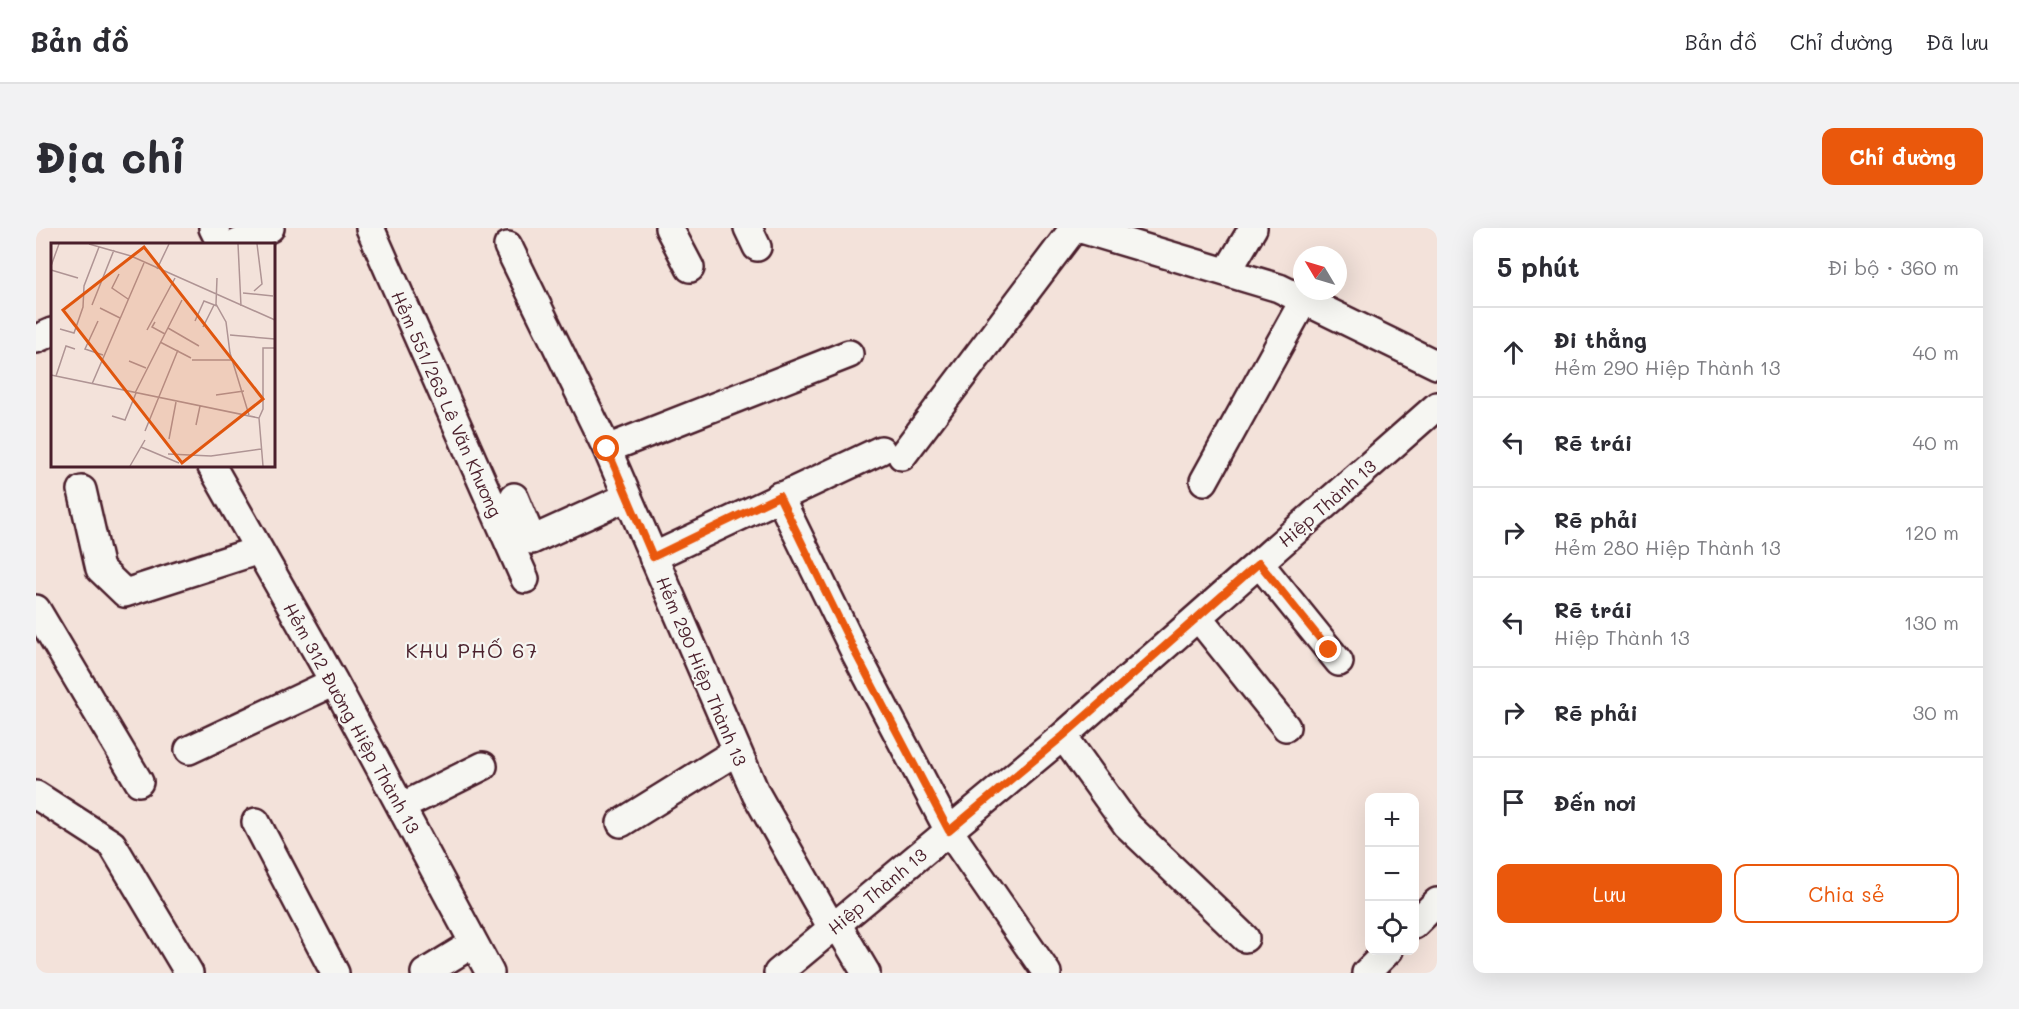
<!DOCTYPE html>
<html lang="vi">
<meta charset="utf-8">
<style>
body{margin:0;font-family:Mali,sans-serif;background:#f2f2f3;color:#2b2b33}
.controls{position:absolute;right:18px;bottom:18px;display:grid;overflow:hidden;border-radius:12px;box-shadow:0 6px 24px #0002}
.controls button{width:54px;height:54px;display:grid;place-items:center;padding:0;border:0;border-bottom:2px solid #e1e1e2;background:#fff;color:#2b2b33;font:30px sans-serif}
.compass{position:absolute;left:1257px;top:18px;width:54px;height:54px;border-radius:50%;background:#fff;box-shadow:0 6px 24px #0002;rotate:308deg}
.stop{position:absolute;width:18px;height:18px;margin:-14px;border:4px solid #ea580c;border-radius:50%;background:#fff}
.stop.end{background:#ea580c;border-color:#fff;box-shadow:0 2px 6px #0008}
.list{margin:0;padding:0;list-style:none}
h2{display:flex;justify-content:space-between;align-items:center;height:78px;margin:0;padding:0 24px;font-size:26px}
h2 small{font-size:20px;font-weight:400;color:#7c7c81}
.list li{display:grid;grid-template-columns:39px 1fr auto;gap:18px;align-items:center;box-sizing:border-box;height:90px;padding:0 24px;border-top:2px solid #e1e1e2}
.list b{display:block;font-size:22px;white-space:nowrap}
.list p{margin:0;font-size:20px;white-space:nowrap;color:#7c7c81}
.list em{font-size:20px;font-style:normal;color:#7c7c81}
.actions{display:flex;gap:12px;padding:18px 24px}
.actions a{flex:1;padding:14px 0;border:2px solid #ea580c;border-radius:12px;text-align:center;font-size:21px;color:#ea580c}
.actions .main{background:#ea580c;color:#fff}
.icon{flex:none;width:33px;height:33px;fill:none;stroke:currentColor;stroke-width:2;stroke-linecap:round;stroke-linejoin:round}
.map{position:relative;flex:none;width:1401px;height:745px;overflow:hidden;border-radius:12px}
header{display:flex;align-items:center;gap:36px;box-sizing:border-box;height:84px;padding:0 30px;background:#fff;border-bottom:2px solid #e1e1e2}
header strong{font-size:28px}
nav{display:flex;gap:33px;margin-inline-start:auto;font-size:21px}
.intro{display:flex;align-items:center;justify-content:space-between;box-sizing:border-box;height:144px;padding:0 36px}
h1{margin:0;font-size:42px}
.button{padding:15px 27px;border-radius:12px;background:#ea580c;color:#fff;font-size:21px;font-weight:700}
main{display:flex;gap:36px;padding:0 36px}
aside{flex:1;background:#fff;border-radius:12px;box-shadow:0 6px 24px #0002}
.map>svg:first-child{display:block}
.lines{fill:none;stroke-linecap:round;stroke-linejoin:round}
.minor-casing{stroke:#4a1f2b;stroke-width:32}
.minor{stroke:#f6f6f2;stroke-width:27}
.route{stroke:#ea580c;stroke-width:8}
.labels{text-anchor:middle;dominant-baseline:central;stroke-width:4.5;stroke-linejoin:round;paint-order:stroke}
.street-label{font-size:18px;fill:#4a1f2b;stroke:#f6f6f2}
.neighbourhood-label{font-size:20px;letter-spacing:1.5px;fill:#4a1f2b;stroke:#f6f6f2}
.inset-road{fill:none;stroke:#af9494;stroke-width:1.5}
.view{fill:#e0560e;fill-opacity:0.15;stroke:#e0560e;stroke-width:3}
.inset-edge{fill:none;stroke:#4a1f2b;stroke-width:3}
</style>
<header>
<strong>Bản đồ</strong>
<nav><a>Bản đồ</a><a>Chỉ đường</a><a>Đã lưu</a></nav>
</header>
<div class="intro"><h1>Địa chỉ</h1><a class="button">Chỉ đường</a></div>
<main>
<div class="map">
<svg width="1401" height="745" viewBox="0 0 1401 745">
<rect width="100%" height="100%" fill="#f3e2da"/>
<filter id="ink" filterUnits="userSpaceOnUse"><feTurbulence type="fractalNoise" baseFrequency=".0167" numOctaves="2"/><feDisplacementMap in="SourceGraphic" scale="12" xChannelSelector="R" yChannelSelector="G"/><feConvolveMatrix kernelMatrix="1 2 1 2 8 2 1 2 1" color-interpolation-filters="sRGB"/></filter>
<g filter="url(#ink)">
<g class="lines">
<g class="minor-casing">
<path id="minor" d="M177,0L185,16
M334,0L489,351
M633,0L654,40
M712,0L721,19
M1042,0L1243,60L1401,137
M200,16L234,0
M472,18L571,221L720,566L796,700
M1191,44L1217,0
M0,111L16,104
M571,221L813,126
M866,228L1038,0
M175,237L298,454L454,745
M1168,253L1268,72
M46,262L64,341L89,365L223,322
M743,268L821,428L913,603L1011,745
M478,269L496,312L591,269
M617,329L845,222
M1223,335L1303,434
M0,381L103,554
M1162,389L1250,499
M1027,508L1091,597L1209,710
M153,522L298,454
M0,567L76,616L153,745
M365,579L447,538
M220,594L299,745
M585,595L701,523
M801,696L830,745
M1378,697L1401,674
M389,745L438,715
M742,745L1027,508L1401,178
M1330,745L1353,722"/>
</g>
<use href="#minor" class="minor"/>
</g>
</g>
<g class="lines" filter="url(#ink)">
<path class="route" d="M571,221L617,329L743,268L821,428L913,603L1027,508L1223,335L1293,422"/>
</g>
<g class="labels">
<g class="street-label">
<text transform="translate(411 176) rotate(66)">Hẻm 551/263 Lê Văn Khương</text>
<text transform="translate(1291 275) rotate(-41)">Hiệp Thành 13</text>
<text transform="translate(666 443) rotate(67)">Hẻm 290 Hiệp Thành 13</text>
<text transform="translate(316 490) rotate(61)">Hẻm 312 Đường Hiệp Thành 13</text>
<text transform="translate(841 663) rotate(-40)">Hiệp Thành 13</text>
</g>
<g class="neighbourhood-label">
<text x="436" y="422">KHU PHỐ 67</text>
</g>
</g>
<g transform="translate(15 15)">
<rect width="224" height="224" fill="#f3e2da"/>
<path class="inset-road" d="M38,1L80,13L224,77M187,1L190,63M0,23L8,1M106,26L118,1M0,27L27,35M68,31L61,45L77,56M166,35L165,61L175,79L179,110L198,172M203,48L211,41L206,1M192,50L222,53M41,62L63,7M49,65L69,75M47,78L34,106L52,112M144,78L153,58L166,63M104,79L101,84L114,91M152,84L163,62M117,85L148,103M9,86L23,90L32,64L33,43L48,4M96,87L124,35M179,92L224,96M109,99L140,115M141,117H181M78,118L95,125M0,132L208,175L212,223M5,133L15,103L24,106M41,141L93,20M84,150L131,57M165,152L193,148M61,173L74,177L85,150M208,175L212,166V105H224M145,182L149,163M94,188L127,107M118,196L125,159M90,204L128,220M117,211L160,213L210,206M79,223L94,197"/>
<path class="view" d="M93,4L212,156L131,220L12,67Z"/>
<rect width="224" height="224" class="inset-edge"/>
</g>
</svg>
<div class="controls">
<button>+</button>
<button>−</button>
<button><svg class="icon" aria-label="locate" viewBox="0 0 24 24"><circle cx="12" cy="12" r="6"/><path d="M12 2v4M12 18v4M2 12h4M18 12h4"/></svg></button>
</div>
<svg class="compass" viewBox="-18 -18 36 36"><path d="M0-13l5 13h-10z" fill="#e53935"/><path d="M0 13l5-13h-10z" fill="#7c7c81"/></svg>
<div class="stop" style="left:571px;top:221px"></div>
<div class="stop end" style="left:1293px;top:422px"></div>
</div>
<aside>
<h2>5 phút<small>Đi bộ · 360 m</small></h2>
<ul class="list">
<li><svg class="icon" aria-label="ahead" viewBox="0 0 24 24"><path d="M12 20V5M6 11l6-6 6 6"/></svg><div><b>Đi thẳng</b><p>Hẻm 290 Hiệp Thành 13</p></div><em>40 m</em></li>
<li><svg class="icon" aria-label="left" viewBox="0 0 24 24"><path d="M17 20v-9H6M10 6l-5 5 5 5"/></svg><div><b>Rẽ trái</b></div><em>40 m</em></li>
<li><svg class="icon" aria-label="right" viewBox="0 0 24 24"><path d="M7 20v-9h11M14 6l5 5-5 5"/></svg><div><b>Rẽ phải</b><p>Hẻm 280 Hiệp Thành 13</p></div><em>120 m</em></li>
<li><svg class="icon" aria-label="left" viewBox="0 0 24 24"><path d="M17 20v-9H6M10 6l-5 5 5 5"/></svg><div><b>Rẽ trái</b><p>Hiệp Thành 13</p></div><em>130 m</em></li>
<li><svg class="icon" aria-label="right" viewBox="0 0 24 24"><path d="M7 20v-9h11M14 6l5 5-5 5"/></svg><div><b>Rẽ phải</b></div><em>30 m</em></li>
<li><svg class="icon" aria-label="arrive" viewBox="0 0 24 24"><path d="M6 21V4h12l-3 4 3 4H6"/></svg><div><b>Đến nơi</b></div></li>
</ul>
<div class="actions"><a class="main">Lưu</a><a>Chia sẻ</a></div>
</aside>
</main>
